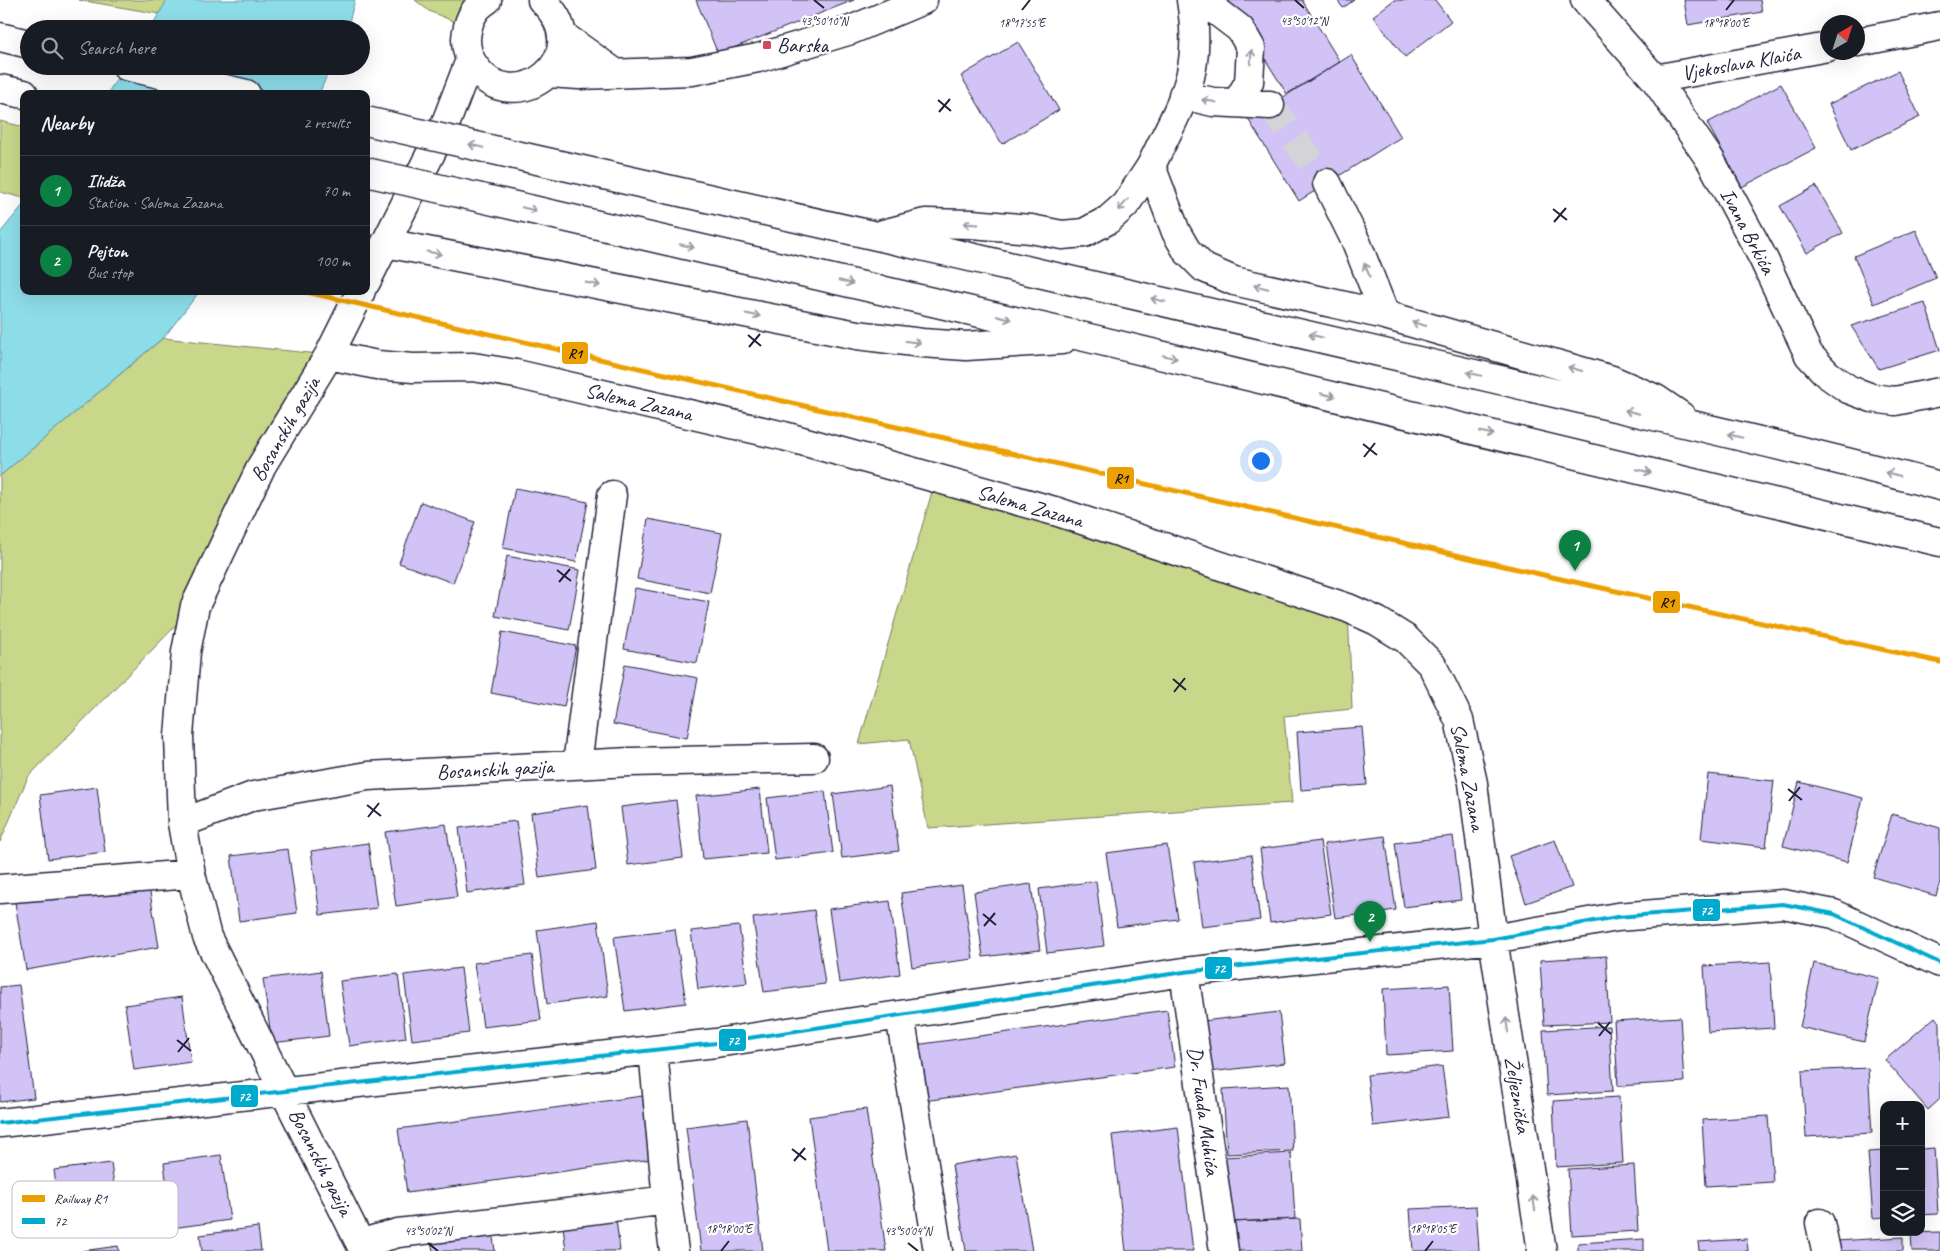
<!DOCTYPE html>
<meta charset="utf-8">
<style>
body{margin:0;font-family:Caveat,sans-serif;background:#20242c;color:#f1f3f6}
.controls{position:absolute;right:15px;bottom:15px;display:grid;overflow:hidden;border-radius:10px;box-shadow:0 5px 20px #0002}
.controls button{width:45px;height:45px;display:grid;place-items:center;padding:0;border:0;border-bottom:1px solid #363941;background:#171b24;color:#f1f3f6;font:25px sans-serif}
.compass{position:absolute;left:1820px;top:15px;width:45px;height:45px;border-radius:50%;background:#171b24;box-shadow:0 5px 20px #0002;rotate:39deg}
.you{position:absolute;left:1260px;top:460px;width:18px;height:18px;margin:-12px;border:4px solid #fff;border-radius:50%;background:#1a73e8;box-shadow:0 0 0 8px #1a73e833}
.badge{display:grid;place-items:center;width:32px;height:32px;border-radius:50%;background:#0b8043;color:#fff;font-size:16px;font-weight:700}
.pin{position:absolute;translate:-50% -41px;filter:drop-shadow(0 1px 2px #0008)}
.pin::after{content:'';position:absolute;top:26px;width:18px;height:15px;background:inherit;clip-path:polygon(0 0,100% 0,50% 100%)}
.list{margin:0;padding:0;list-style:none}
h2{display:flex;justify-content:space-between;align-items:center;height:65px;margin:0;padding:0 20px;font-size:21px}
h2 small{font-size:16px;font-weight:400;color:#9ea1a6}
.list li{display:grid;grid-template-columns:32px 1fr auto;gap:15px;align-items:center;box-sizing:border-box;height:70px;padding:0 20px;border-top:1px solid #363941}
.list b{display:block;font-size:19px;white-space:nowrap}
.list p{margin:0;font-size:16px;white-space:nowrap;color:#9ea1a6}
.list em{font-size:16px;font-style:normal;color:#9ea1a6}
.icon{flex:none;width:28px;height:28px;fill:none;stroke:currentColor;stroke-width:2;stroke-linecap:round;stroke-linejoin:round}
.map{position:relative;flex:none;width:1940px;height:1251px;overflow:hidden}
.search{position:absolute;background:#171b24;box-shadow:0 5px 20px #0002;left:20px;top:20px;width:350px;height:55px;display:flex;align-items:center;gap:12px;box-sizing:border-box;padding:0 18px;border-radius:28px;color:#9ea1a6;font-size:19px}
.panel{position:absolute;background:#171b24;box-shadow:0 5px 20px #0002;left:20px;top:90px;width:350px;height:205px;border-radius:10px}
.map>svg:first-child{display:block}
.green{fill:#c9d78b;stroke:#767c63}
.water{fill:#8ddde9;stroke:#6292a3}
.building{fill:#d1c3f5;stroke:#22223b}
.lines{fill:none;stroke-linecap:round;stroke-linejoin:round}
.minor-tunnel{stroke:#d3d3d8;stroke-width:28;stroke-dasharray:28 14;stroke-linecap:butt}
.minor-casing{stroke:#22223b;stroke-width:31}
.highway-casing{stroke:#22223b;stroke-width:31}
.minor{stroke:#fff;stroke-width:28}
.highway{stroke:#fff;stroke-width:28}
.highway-bridge-casing{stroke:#22223b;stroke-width:31;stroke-linecap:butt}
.highway-bridge{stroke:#fff;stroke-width:28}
.bus-1-casing{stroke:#fff;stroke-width:8}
.bus-1{stroke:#00a9ce;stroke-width:4}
.rail-1-casing{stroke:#fff;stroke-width:9}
.rail-1{stroke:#ec9f03;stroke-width:5}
.oneway{stroke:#9c9ca7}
.ticks{fill:none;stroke:#22223b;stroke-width:2}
.poi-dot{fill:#d1495b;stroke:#fff;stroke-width:2}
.labels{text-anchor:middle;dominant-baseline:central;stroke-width:4.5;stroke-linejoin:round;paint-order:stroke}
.poi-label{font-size:21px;fill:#22223b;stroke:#fff;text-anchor:start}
.street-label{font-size:21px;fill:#22223b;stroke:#fff}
.key{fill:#fff;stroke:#bdbdc4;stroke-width:1}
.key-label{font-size:14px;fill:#22223b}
.ticks-label{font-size:12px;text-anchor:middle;fill:#22223b;stroke:#fff;stroke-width:4.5;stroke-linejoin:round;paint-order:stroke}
.line-badge{stroke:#fff;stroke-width:2}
.badge-label{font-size:14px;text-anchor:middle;font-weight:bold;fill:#fff}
.pale-badge-label{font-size:14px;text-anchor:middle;font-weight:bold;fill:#111}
</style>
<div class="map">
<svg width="1940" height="1251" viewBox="0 0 1940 1251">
<rect width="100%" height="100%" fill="#fff"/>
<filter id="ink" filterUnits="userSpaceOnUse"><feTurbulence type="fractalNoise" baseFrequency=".02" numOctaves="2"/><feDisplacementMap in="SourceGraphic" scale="10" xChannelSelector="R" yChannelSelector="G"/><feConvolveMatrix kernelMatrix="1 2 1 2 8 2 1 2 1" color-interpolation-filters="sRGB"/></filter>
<g filter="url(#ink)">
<path class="green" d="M79,0H167L160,14Z
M415,0H487L467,27L429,11Z
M0,121L24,127V198L0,192Z
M163,338L329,355L195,606L28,777L0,842V476Z
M936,478L1348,608L1352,709L1284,716L1292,803L928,828L909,739L859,744Z"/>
<path class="water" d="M167,0H355L347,29H150Z
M125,66H331L319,94H107Z
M24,204V291H200L165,336L0,476V233Z"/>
<path class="building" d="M696,0H854L718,54Z
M1228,0H1302L1340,62L1287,94Z
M1337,0H1354L1343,8Z
M1394,0H1435L1451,21L1405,57L1373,16Z
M1684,0H1760L1762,12L1688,25Z
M1018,42L1059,110L1002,144L961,76Z
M1351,55L1401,137L1299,201L1248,119Z
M1898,71L1920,117L1851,150L1829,104Z
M1781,84L1816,148L1742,187L1707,123Z
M1816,186L1843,233L1807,253L1780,206Z
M1916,230L1936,278L1874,304L1854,256Z
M1925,303L1940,350L1879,369L1851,326Z
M515,488L588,502L576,562L503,548Z
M421,502L475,522L453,583L399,563Z
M648,519L722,533L710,593L637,579Z
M507,556L580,570L569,630L495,616Z
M635,588L709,602L697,663L624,649Z
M502,632L576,646L564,707L491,693Z
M625,664L698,678L687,738L613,724Z
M1362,727L1367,785L1301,790L1297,732Z
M1708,774L1774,781L1766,847L1701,839Z
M1799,782L1863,798L1847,862L1783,846Z
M890,786L899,851L842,858L833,794Z
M97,787L105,852L48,859L40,795Z
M760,789L767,853L703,859L696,796Z
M825,791L833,853L775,860L767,798Z
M676,800L683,858L628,865L621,807Z
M588,805L596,870L539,878L531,813Z
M1892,814L1940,828V882L1936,896L1873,877Z
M516,821L525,885L467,893L459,828Z
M446,824L457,897L396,906L385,832Z
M1385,836L1396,910L1335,918L1324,844Z
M1453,836L1461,900L1404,907L1395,843Z
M1555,840L1572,887L1526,903L1509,856Z
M1320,841L1331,914L1270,923L1260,849Z
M368,843L377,908L320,915L311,851Z
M1167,845L1178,919L1117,927L1106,853Z
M288,849L297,913L239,921L231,856Z
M1251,855L1260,920L1202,927L1194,862Z
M146,868L159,947L26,970L13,890Z
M1096,881L1104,946L1047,953L1039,889Z
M1031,884L1040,950L983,957L974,892Z
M962,885L973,959L912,967L901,893Z
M890,901L900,974L839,983L829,909Z
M814,910L825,984L764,992L753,918Z
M598,921L608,996L547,1004L537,930Z
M739,926L747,983L698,989L691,931Z
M675,929L686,1003L625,1011L614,937Z
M532,955L541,1020L483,1027L474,963Z
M1606,956L1610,1022L1544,1025L1540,960Z
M1770,962L1774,1028L1708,1032L1704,966Z
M1814,963L1879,978L1864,1042L1800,1027Z
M461,968L469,1033L412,1040L404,975Z
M321,971L329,1036L272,1043L263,979Z
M398,974L406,1038L349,1046L340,981Z
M19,985L34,1098L0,1102V987Z
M1449,985L1453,1051L1386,1055L1383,989Z
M182,997L191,1062L134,1070L125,1005Z
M1167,1010L1175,1067L923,1101L915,1045Z
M1279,1012L1285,1063L1210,1072L1203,1021Z
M1680,1017L1684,1082L1618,1086L1614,1021Z
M1935,1017L1940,1023V1099L1928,1110L1885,1060Z
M1609,1026L1613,1091L1547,1095L1543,1030Z
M1442,1066L1449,1117L1373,1126L1367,1075Z
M1868,1068L1872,1133L1806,1137L1802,1071Z
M1289,1085L1293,1151L1227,1154L1223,1089Z
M650,1095L659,1158L407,1193L398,1129Z
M1619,1097L1623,1163L1556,1167L1553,1101Z
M866,1109L886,1251H827L809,1117Z
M1768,1116L1773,1182L1706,1186L1702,1120Z
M747,1119L763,1251H701L686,1127Z
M1178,1127L1193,1251H1126L1112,1135Z
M1934,1148L1938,1214L1921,1215V1149Z
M1884,1151V1217L1873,1218L1868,1152Z
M1291,1153L1295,1219L1229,1222L1225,1157Z
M1016,1154L1032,1251H966L952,1165Z
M221,1155L230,1220L172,1228L164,1163Z
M111,1163L120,1228L62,1235L54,1170Z
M1634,1165L1638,1231L1572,1235L1568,1169Z
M1476,1206L1479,1251H1413L1410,1209Z
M616,1219L620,1251H566L563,1226Z
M1300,1219L1302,1251H1236L1234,1222Z
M258,1227L261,1251H202L200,1235Z
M492,1231L495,1251H433L431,1241Z
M1940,1232V1251H1912L1911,1233Z
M1903,1237V1251H1837L1836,1241Z
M1644,1239V1251H1578V1243Z
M1747,1239L1748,1251H1699L1698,1242Z
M118,1246L119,1251H82Z"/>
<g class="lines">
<path class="minor-tunnel" d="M1270,105L1327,183"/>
<g class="minor-casing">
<path id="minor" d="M487,0C473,8 467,24 466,39C466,49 469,59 475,67C513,122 602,57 542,0
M1202,0L1240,29L1251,48L1249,82L1237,103
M1585,0L1655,79L1711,161L1763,258L1809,355L1827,374L1848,389L1872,398L1895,401L1940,392
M562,35L615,73
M1858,42L1940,26
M549,73L579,75L692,71L758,58L851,30L923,0
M1655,79L1828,47
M1183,95L1213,102L1270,105
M1151,166C1164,137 1182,108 1190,77C1196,53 1195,25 1191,0
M1327,183L1357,244L1385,315
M366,282L445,125L470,60
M361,291L329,355L262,465L195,606L186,652L179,736L182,823L191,874L207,937L364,1251
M329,355L377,365L413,368L473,367L516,374L784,436L1058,512L1348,608L1377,621L1406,639L1432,665L1459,720L1473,783L1493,939L1542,1251
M577,764L612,495
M182,823L253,796L368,776L630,762L814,758
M0,889L191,874
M1184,972L1224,1251
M900,1015L938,1251
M653,1050L667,1200L674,1251
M0,1123L716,1043L1184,972L1493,939L1617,917L1783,904L1834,914L1940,963
M1820,1223L1826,1251
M362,1243L398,1233L544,1216L667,1200"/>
</g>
<g class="highway-casing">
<path id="highway" d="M0,37L29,44
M126,66L246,94
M0,89L24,94
M524,157C850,229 1175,303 1500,380C1647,415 1794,447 1940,486
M1151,166L1176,232L1187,251L1204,268L1234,281L1385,315L1612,380L1656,399L1681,416
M481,198L1089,338L1940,542
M883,234L925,223L972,224L1031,229L1062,235L1084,233L1108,220L1125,205L1151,166
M386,243L857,335L922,343L966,346L1062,340"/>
</g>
<use href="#minor" class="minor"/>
<use href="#highway" class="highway"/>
<g class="highway-bridge-casing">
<path id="highway-bridge" d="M366,121L524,157
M366,172L481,198"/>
</g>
<use href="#highway-bridge" class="highway-bridge"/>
<g class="bus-1-casing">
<path id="bus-1" d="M0,1123L716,1043L1184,972L1493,939L1617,917L1783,904L1834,914L1940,963"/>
</g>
<use href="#bus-1" class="bus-1"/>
<g class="rail-1-casing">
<path id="rail-1" d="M302,291L1561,579L1940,662"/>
</g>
<use href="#rail-1" class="rail-1"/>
</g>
<defs><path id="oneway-shaft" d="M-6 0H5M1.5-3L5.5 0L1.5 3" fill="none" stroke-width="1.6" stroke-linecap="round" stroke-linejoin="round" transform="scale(1.25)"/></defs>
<g class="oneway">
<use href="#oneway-shaft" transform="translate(1251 57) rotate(-86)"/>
<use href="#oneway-shaft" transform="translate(1209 101) rotate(-170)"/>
<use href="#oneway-shaft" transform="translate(476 146) rotate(-167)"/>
<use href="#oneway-shaft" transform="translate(1123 205) rotate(132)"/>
<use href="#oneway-shaft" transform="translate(529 209) rotate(13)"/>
<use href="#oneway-shaft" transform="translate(971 224) rotate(-177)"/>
<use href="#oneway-shaft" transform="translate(687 246) rotate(13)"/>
<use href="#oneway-shaft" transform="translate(434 253) rotate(11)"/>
<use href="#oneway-shaft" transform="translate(1367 270) rotate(-112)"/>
<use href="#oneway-shaft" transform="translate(846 282) rotate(13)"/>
<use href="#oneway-shaft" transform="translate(593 284) rotate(11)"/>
<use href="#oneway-shaft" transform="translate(1261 287) rotate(-167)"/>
<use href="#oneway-shaft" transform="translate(1158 300) rotate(-167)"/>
<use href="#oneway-shaft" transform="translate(753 315) rotate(11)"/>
<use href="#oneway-shaft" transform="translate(1004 318) rotate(13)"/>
<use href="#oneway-shaft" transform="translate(1419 324) rotate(-164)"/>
<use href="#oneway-shaft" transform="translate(1316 336) rotate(-167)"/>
<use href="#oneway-shaft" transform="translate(913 342) rotate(7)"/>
<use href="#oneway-shaft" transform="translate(1170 357) rotate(13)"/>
<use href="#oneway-shaft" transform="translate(1575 369) rotate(-164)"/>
<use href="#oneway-shaft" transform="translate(1474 374) rotate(-167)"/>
<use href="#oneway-shaft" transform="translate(1328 395) rotate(13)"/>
<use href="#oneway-shaft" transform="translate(1632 412) rotate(-167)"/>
<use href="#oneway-shaft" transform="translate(1486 433) rotate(13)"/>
<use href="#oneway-shaft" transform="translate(1735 436) rotate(-167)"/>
<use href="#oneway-shaft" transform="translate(1644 471) rotate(13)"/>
<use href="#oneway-shaft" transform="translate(1893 474) rotate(-165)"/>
<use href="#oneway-shaft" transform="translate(1507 1025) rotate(-99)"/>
<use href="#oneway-shaft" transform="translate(1534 1203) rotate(-99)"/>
</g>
</g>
<path class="ticks" d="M814,0L824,8M1295,0L1304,8M1022,10L1030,0M1726,10L1734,0M938,100L951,111M939,112L950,99M1553,209L1567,220M1554,222L1566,208M748,335L761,346M749,347L760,334M1363,444L1377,455M1364,457L1375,443M557,570L571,581M559,582L570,569M1173,679L1186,690M1174,692L1185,678M1788,789L1802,800M1789,801L1800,787M367,805L381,816M368,817L379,803M983,914L996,925M984,926L995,913M1598,1023L1611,1034M1599,1036L1610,1022M177,1040L191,1051M178,1052L189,1038M792,1149L806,1160M794,1161L805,1148M428,1243L438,1251M908,1243L918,1251M721,1251L729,1241M1425,1251L1433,1241"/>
<rect class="poi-dot" x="762" y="40" width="10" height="10" rx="2.5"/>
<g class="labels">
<g class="poi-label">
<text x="777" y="45">Barska</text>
</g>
<g class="street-label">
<text transform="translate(1741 63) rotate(-10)">Vjekoslava Klaića</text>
<text transform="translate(1748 231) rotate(62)">Ivana Brkića</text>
<text transform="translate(639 402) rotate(13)">Salema Zazana</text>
<text transform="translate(285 429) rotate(-60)">Bosanskih gazija</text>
<text transform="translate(1030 506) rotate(16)">Salema Zazana</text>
<text transform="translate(495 769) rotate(-3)">Bosanskih gazija</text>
<text transform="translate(1468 777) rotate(79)">Salema Zazana</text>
<text transform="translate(1518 1095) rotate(81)">Željeznička</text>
<text transform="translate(1204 1111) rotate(82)">Dr. Fuada Muhića</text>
<text transform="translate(321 1162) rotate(63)">Bosanskih gazija</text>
</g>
</g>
<rect x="12" y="1181" width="166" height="57" rx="8" class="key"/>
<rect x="22" y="1195" width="23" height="7" fill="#ec9f03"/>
<rect x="22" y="1218" width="23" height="6" fill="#00a9ce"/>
<g class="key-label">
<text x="54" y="1203">Railway R1</text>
<text x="54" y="1226">72</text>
</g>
<g class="ticks-label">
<text x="824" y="25">43°50'10"N</text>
<text x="1304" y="25">43°50'12"N</text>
<text x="1726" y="27">18°18'00"E</text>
<text x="1022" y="27">18°17'55"E</text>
<text x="729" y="1233">18°18'00"E</text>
<text x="1433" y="1233">18°18'05"E</text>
<text x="428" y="1235">43°50'02"N</text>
<text x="908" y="1235">43°50'04"N</text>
</g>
<g class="line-badge">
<rect x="561" y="341" width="28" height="24" rx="5" fill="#ec9f03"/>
<rect x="1106" y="466" width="29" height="24" rx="5" fill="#ec9f03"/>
<rect x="1652" y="590" width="29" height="24" rx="5" fill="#ec9f03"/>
<rect x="1692" y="898" width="29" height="24" rx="5" fill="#00a9ce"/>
<rect x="1204" y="956" width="29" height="24" rx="5" fill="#00a9ce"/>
<rect x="718" y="1028" width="29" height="24" rx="5" fill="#00a9ce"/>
<rect x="230" y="1084" width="29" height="24" rx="5" fill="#00a9ce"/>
</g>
<g class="badge-label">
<text x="1706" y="915">72</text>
<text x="1219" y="973">72</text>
<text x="733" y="1045">72</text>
<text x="244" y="1101">72</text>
</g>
<g class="pale-badge-label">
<text x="575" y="358">R1</text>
<text x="1121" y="483">R1</text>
<text x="1667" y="607">R1</text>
</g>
</svg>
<div class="controls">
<button>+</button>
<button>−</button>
<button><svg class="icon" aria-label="layers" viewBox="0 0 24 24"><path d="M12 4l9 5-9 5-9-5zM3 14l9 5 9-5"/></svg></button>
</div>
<svg class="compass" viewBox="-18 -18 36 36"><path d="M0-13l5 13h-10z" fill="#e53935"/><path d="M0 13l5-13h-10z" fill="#9ea1a6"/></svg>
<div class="you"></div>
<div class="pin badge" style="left:1575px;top:571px">1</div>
<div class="pin badge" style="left:1370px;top:942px">2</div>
<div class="search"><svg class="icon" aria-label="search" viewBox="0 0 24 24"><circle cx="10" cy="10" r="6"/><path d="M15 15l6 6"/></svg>Search here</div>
<section class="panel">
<h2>Nearby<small>2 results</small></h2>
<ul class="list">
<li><span class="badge">1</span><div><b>Ilidža</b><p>Station · Salema Zazana</p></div><em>70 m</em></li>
<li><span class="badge">2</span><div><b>Pejton</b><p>Bus stop</p></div><em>100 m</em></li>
</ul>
</section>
</div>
